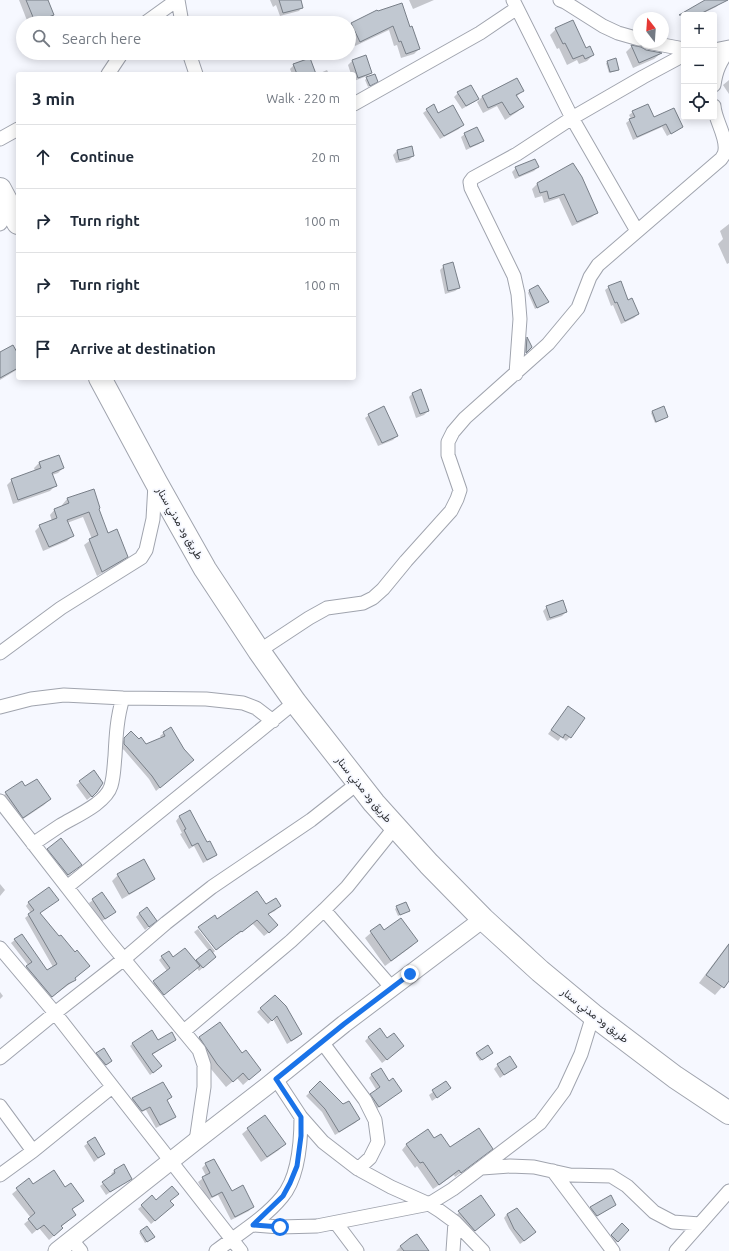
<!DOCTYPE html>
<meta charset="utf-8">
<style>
body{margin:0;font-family:Ubuntu,Vazirmatn,sans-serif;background:#f2f2f3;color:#1f2937}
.controls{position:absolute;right:12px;top:12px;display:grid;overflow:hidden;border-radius:4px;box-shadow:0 2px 10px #0003}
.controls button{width:36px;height:36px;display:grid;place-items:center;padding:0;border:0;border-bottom:1px solid #e0e1e3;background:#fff;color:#1f2937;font:20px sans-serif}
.compass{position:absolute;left:633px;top:12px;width:36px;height:36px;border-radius:50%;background:#fff;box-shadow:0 2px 10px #0003;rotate:343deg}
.stop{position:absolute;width:12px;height:12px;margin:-9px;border:3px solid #1a73e8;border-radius:50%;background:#fff}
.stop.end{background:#1a73e8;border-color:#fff;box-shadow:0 1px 4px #0008}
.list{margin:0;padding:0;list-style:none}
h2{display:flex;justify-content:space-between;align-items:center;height:52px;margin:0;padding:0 16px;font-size:17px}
h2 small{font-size:13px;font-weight:400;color:#747a83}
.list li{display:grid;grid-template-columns:26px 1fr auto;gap:12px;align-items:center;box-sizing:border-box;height:64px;padding:0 16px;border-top:1px solid #e0e1e3}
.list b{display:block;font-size:15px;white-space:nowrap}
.list em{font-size:13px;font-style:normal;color:#747a83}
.icon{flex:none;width:22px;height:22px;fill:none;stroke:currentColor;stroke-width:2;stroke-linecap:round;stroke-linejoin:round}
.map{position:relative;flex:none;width:729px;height:1251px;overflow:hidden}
.search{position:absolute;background:#fff;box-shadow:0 2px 10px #0003;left:16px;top:16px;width:340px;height:44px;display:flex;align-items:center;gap:10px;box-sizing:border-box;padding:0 14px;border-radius:22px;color:#747a83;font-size:15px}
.panel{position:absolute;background:#fff;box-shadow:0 2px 10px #0003;left:16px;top:72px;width:340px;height:308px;border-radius:4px}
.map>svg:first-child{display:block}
.shadow{fill:#0003}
.building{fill:#c1c8d1;stroke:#787f88}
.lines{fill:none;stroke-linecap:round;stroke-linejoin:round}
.minor-casing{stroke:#a0a4ae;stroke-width:15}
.tertiary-casing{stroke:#a0a4ae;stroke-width:19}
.trunk-casing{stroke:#a0a4ae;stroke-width:24}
.minor{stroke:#fff;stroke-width:13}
.tertiary{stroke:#fff;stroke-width:17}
.trunk{stroke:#fff;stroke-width:22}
.route{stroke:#1a73e8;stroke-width:5}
.labels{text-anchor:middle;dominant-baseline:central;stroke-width:3.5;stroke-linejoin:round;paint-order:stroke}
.street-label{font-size:11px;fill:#2c2e32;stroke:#f6f8ff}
</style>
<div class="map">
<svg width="729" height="1251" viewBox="0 0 729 1251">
<rect width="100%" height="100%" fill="#f6f8ff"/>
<path class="shadow" d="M19,0H47L53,15L47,20L39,23H28Z
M270,0H300L302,7L299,11L280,16L276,5L273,7Z
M409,0H434L413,9Z
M707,0H718L719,4L716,7L701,14L702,15H684Z
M377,12L409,28L419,49L414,54L401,58L397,45L394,46L389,30L355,46L349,34V26L351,24Z
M556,29L585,49L593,55L587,61L579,64L577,60L567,65L559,48L557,49L550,35Z
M632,46L645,51L660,54L654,59L633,68L626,52Z
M365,56L371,73L367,76L354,81V74H351L348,65L352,61Z
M608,62L618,70L616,71L609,73L606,63Z
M294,65L311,74H292L290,69Z
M327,70L329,74H318Z
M367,78L375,83L368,87L365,80Z
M517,80L523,91L516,97L522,107L517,112L505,120L497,106L483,113L477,102L482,97Z
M729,80V94L723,85Z
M458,93L477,99L474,102L462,109L454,97Z
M427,110L438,115L462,125L459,129L440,139L423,113Z
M633,112L654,118L682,127L678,130L667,136L662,127L633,140L626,123L631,119L629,115Z
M465,134L483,140L479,144L466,150L461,137Z
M397,151L413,156L409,160L396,163L393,155Z
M538,167L534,171L515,179L512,172L516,168Z
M580,178L596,213L592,217L572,226L559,198L544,203L542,196L535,198L532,189L537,184Z
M729,224V263L727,264L718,244L723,239L720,231Z
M444,266L459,288L455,291L445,294L440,270Z
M609,287L627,301L638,314L634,318L621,324L613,305L611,306L605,290Z
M529,291L548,302L535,309L528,293Z
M526,339L531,347L522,355L523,342Z
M0,353L18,356V369L0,380Z
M413,393L428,411L424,415L416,418L409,397Z
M652,412L665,418L655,423L651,413Z
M369,415L397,436L393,440L378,446L365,418Z
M59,456L63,468L58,473L52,475L55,486L50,491L13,504L7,485L12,480L35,471L34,468L39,463Z
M93,490L98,509L108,534L127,556L122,562L97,576L84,545L92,539L83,517L67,523L72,536L67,541L43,551L35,531L40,526L52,521L50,515L55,509L63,507L62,505L67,499Z
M547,607L566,612L562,616L547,621L543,611Z
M568,707L570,737L566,741L561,737L558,741L548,734Z
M170,728L189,763L156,791L149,779L124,750L121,748V743L131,733L138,740L146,745L162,739L160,736Z
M80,782L92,796L87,800L76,785Z
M25,788L50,799L44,805L17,823L0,799L6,793Z
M189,811L207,843L216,855L212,858L203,863L194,846L189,849L180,834L182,833L176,821L179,817Z
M48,849L80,865L62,881L42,855Z
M118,875L154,878L148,884L122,899L112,881Z
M0,884L5,890L0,896Z
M93,900L115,912L101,922L89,903Z
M29,902L59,938L74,953L75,980L48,1000L23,970L28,965L11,943L21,935L47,972L53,967L25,918L31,913L26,906Z
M266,905L279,906L275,911L267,915L272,930L264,936L253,924L237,935L236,934L217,950L199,927Z
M397,907L407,912L398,916L395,909Z
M140,913L152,924L145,930L136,917Z
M380,925L384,931L417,941L411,947L385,966L365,938Z
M198,929L215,951L212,954L211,961L199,971L197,968L160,997L151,985L167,971L159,960L162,957L196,962L209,951L194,932Z
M729,943V979L715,995L699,983Z
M0,992L3,996L0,999Z
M267,1003L301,1034L297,1038L287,1044L273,1019L268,1024L257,1012Z
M220,1023L254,1075L243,1085L237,1078L226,1087L211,1069L193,1044L199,1038Z
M369,1037L387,1039L399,1050L382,1063L365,1041Z
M175,1040L152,1055L158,1069L150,1075L130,1046L133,1043Z
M97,1054L111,1061L102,1068L93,1057Z
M477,1054H490L480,1061L476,1055Z
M498,1065L516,1066L500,1078L494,1069Z
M372,1074L389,1083L401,1091L375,1110L368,1098L377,1091L369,1078Z
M320,1082L359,1119L355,1123L335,1135L322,1112L306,1096Z
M446,1082L450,1088L432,1101L429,1095Z
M163,1084L166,1101L175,1116L171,1120L156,1128L146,1110L137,1114L129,1103L132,1099Z
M248,1129L284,1144L279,1150L261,1162L242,1134Z
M434,1140L450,1148L486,1154L455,1177L454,1175L433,1189L417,1166L415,1168L402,1150L407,1144Z
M88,1143L104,1154L94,1162L84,1146Z
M206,1164L231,1192L252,1207L249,1211L231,1220L218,1195L208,1200L198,1182L206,1176L202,1168Z
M123,1165L131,1178L106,1195L100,1186L113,1176L111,1174L114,1171Z
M29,1180L33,1185L65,1189L82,1201L71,1210L75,1215L61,1227L57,1233L49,1240L39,1228L32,1234L24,1224L31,1218L12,1194Z
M481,1196L491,1218L472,1233L456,1215Z
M152,1197L156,1201L169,1209L151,1224L138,1209Z
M610,1197L615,1204L611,1208L592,1219L587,1212L591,1208Z
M507,1214L531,1236L520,1244L509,1228L504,1218Z
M622,1224L628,1230L614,1245L608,1239Z
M147,1227L152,1238L145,1243L139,1233Z
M401,1246L428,1251H396Z"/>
<path class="building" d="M26,0H48L54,15L35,22Z
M279,0H301L303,8L283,13Z
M705,0H728L698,15H679Z
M402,3L410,27L412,26L420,49L406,54L401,41L399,42L393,26L360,42L351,23L377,10L378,11Z
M573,20L586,48L590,46L594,55L585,59L583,55L573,59L565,43L563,44L555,28Z
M631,45L641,47L646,50L662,53L639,63Z
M366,55L372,73L358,78L352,60Z
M310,58L316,74H297L293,64Z
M616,58L619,70L610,72L607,61Z
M375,74L378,82L370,86L366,77Z
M517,78L524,91L516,95L524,107L510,115L502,102L488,108L482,96Z
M471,85L479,99L466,106L457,92Z
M434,104L438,113L453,105L464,125L444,136L426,109Z
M648,104L654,117L674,108L683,127L671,134L666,124L637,137L629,119L635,117L632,111Z
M477,127L484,141L470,147L464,133Z
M412,146L414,156L399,160L397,150Z
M535,159L539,167L519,176L515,167Z
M573,163L582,177L598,213L577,222L564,194L549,199L547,191L540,193L537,183Z
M453,262L460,288L448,291L443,265Z
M621,281L628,300L632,298L639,314L625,321L617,302L615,303L608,286Z
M538,285L549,302L537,308L529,290Z
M527,337L532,347L526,353Z
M13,345L18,354V368L0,378V352Z
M421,389L429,411L420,414L412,393Z
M384,406L398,436L382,443L368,414Z
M664,406L668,417L656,422L652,411Z
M59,455L64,468L52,473L57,486L18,500L11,479L41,468L39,462Z
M94,489L100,508L99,509L108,533L117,529L128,557L102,572L89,539L98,535L89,512L67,520L74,536L49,547L39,525L57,518L54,509L69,503L67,498Z
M563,600L567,612L550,618L546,606Z
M568,706L585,718L571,738L565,734L563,738L551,730Z
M171,727L184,749L194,760L160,788L152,776L127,747L124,744V738L131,731L139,739L141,737L146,744L165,736L163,732Z
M94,770L103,783L97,792L92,797L79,781Z
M37,779L51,799L23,818L5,792L22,781L25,786Z
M190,810L207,842L210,841L217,855L207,860L198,843L192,846L184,830L186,829L179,816Z
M61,838L82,865L68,875L47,849Z
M144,859L155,879L129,894L117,874Z
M49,887L59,900L40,913L59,936L61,935L75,952L77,950L90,966L75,978L76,980L68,984L52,997L26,966L32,962L14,939L22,934L47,970L57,964L28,914L34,910L28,902Z
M257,891L266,904L276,898L281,906L268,914L278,925L269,933L257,920L242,932L241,931L216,950L198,927L215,915L217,919Z
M102,892L116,912L105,919L92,899Z
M406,902L410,911L400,915L396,906Z
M147,907L157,921L149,927L139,913Z
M401,918L418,941L391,961L370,931L380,924L384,930Z
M729,944V981L724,988L706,975Z
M185,948L200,966L164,995L153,981L170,968L161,956L169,951L173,957Z
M210,949L216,957L203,968L196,960Z
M275,995L286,1006L302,1034L291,1041L277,1016L272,1021L260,1008Z
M220,1022L242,1053L246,1050L261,1070L249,1080L243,1073L233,1082L217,1064L199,1037Z
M380,1028L387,1038L394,1033L404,1046L387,1060L368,1037Z
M152,1030L158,1040L172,1032L176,1040L152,1054L162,1066L153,1073L132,1043Z
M488,1045L493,1053L482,1060L476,1053Z
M104,1048L112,1061L106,1065L96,1053Z
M510,1056L517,1067L504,1075L497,1064Z
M381,1068L389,1081L393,1078L402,1091L379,1107L370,1094L380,1087L371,1074Z
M320,1081L343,1104L349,1101L360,1119L339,1132L325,1109L309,1092Z
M446,1081L451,1088L437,1098L432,1090Z
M163,1082L172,1097L167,1100L176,1117L160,1125L150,1107L142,1111L132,1098Z
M265,1115L286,1144L267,1157L247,1128Z
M479,1128L493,1149L461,1173L459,1170L439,1185L423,1162L420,1163L406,1144L428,1129L434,1138L441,1134L450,1147Z
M95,1137L105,1154L98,1158L87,1142Z
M214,1159L232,1191L243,1185L254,1207L235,1217L222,1192L212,1197L202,1177L210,1173L205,1163Z
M124,1164L132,1179L110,1192L102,1182L115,1173L114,1170Z
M54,1170L65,1187L71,1183L84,1201L72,1209L76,1215L61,1226L63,1228L54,1236L44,1225L37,1230L28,1219L35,1213L16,1188L29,1178L33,1184Z
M172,1186L179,1194L170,1201L174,1205L155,1221L141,1205L152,1195L156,1200Z
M481,1195L495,1215L475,1231L458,1211Z
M611,1195L616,1205L597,1216L590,1207Z
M517,1208L536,1232L524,1241L514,1229L507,1214Z
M622,1223L629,1230L618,1242L611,1235Z
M147,1226L155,1237L147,1242L140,1231Z
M417,1234L429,1251H404L400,1246L410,1238Z"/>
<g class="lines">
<g class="minor-casing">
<path id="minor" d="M178,0L182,23
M513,0L572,118L637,231
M560,0L565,2L603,26L618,33L639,39
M145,23L177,0
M647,42L684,49
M714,50L729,47
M189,53L196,74
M108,74L122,53
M714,85C716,70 720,62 729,50
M354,104L480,33L517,8
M0,139L18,129
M0,224L10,209
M516,374L520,319L518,294L514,276L471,188L470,182L473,178L517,154L572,118L643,77L684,55
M259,651L309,618L327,608L363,603L373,598L383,589L406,561L451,511L457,499L460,490L448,455V442L453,432L465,418L548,344L578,308L590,277L598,265L721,159C723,156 725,154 725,150C727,137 715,120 714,106
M0,653L61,608L141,558L146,550L153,519L155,484
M0,707L31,699L64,695L123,698L206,699L243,703L256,708L273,721
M0,801L108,940L199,1050L204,1065V1087L196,1141
M33,844C43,837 52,831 61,825C76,816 106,803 111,786C114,776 114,765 115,756C116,736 117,717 123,698
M67,887L295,702
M324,910L392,988
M0,948L55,1013L241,1251
M184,1031L291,941L324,910L347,887L395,827
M322,1042L365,1100L375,1120L378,1142L370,1158L358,1169
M0,1058L55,1013L124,959L166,923L212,887L311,820L358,783
M276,1079L301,1117L323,1142L358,1169L391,1187L429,1204L440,1211L455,1222L483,1251
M0,1106L33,1151
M482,1168L510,1166L534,1167L570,1175L611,1176L627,1186L654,1212L673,1222L700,1224
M553,1171L613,1251
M0,1175L33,1151L112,1087
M336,1223L357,1251
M253,1225L280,1227L317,1226L429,1204L453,1189L540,1123L564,1091L581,1054L593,1015
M72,1240L81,1251
M216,1251C238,1234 264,1219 282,1197C299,1177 301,1142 301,1117
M453,1251L455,1222
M676,1251L729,1191"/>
</g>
<g class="tertiary-casing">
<path id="tertiary" d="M57,1251L196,1141L267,1086L344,1024L483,919"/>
</g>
<g class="trunk-casing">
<path id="trunk" d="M0,189L18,223
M100,378L156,482L205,569L259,651L295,702L374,803L429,864L483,919L540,971L593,1015L675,1077L729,1113"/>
</g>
<use href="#minor" class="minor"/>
<use href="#tertiary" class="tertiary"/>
<use href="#trunk" class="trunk"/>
</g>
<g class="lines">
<path class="route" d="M280,1227L253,1225L283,1196L290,1183L297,1166L301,1136V1117L276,1079L344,1024L410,974"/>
</g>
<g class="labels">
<g class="street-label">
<text transform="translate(180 523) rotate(60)">طريق ود مدني سنار</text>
<text transform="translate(364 789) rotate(51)">طريق ود مدني سنار</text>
<text transform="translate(595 1015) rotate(38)">طريق ود مدني سنار</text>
</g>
</g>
</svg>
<div class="controls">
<button>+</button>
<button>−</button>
<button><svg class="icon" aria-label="locate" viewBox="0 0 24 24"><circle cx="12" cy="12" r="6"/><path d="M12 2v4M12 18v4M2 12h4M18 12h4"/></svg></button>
</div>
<svg class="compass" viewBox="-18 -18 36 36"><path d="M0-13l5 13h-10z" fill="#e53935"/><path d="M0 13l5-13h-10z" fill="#747a83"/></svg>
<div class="stop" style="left:280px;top:1227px"></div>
<div class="stop end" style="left:410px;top:974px"></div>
<div class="search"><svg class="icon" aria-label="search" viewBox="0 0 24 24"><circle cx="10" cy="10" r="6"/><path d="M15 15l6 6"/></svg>Search here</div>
<section class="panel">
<h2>3 min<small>Walk · 220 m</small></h2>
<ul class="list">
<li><svg class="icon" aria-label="ahead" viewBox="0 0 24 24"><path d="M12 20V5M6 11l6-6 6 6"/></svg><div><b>Continue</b></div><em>20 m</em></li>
<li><svg class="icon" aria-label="right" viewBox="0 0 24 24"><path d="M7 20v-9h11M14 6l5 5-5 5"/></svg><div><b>Turn right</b></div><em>100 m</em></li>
<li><svg class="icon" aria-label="right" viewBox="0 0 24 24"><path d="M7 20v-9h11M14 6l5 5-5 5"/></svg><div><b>Turn right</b></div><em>100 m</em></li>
<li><svg class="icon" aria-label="arrive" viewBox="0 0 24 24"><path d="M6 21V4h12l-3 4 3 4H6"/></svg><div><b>Arrive at destination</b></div></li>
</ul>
</section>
</div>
